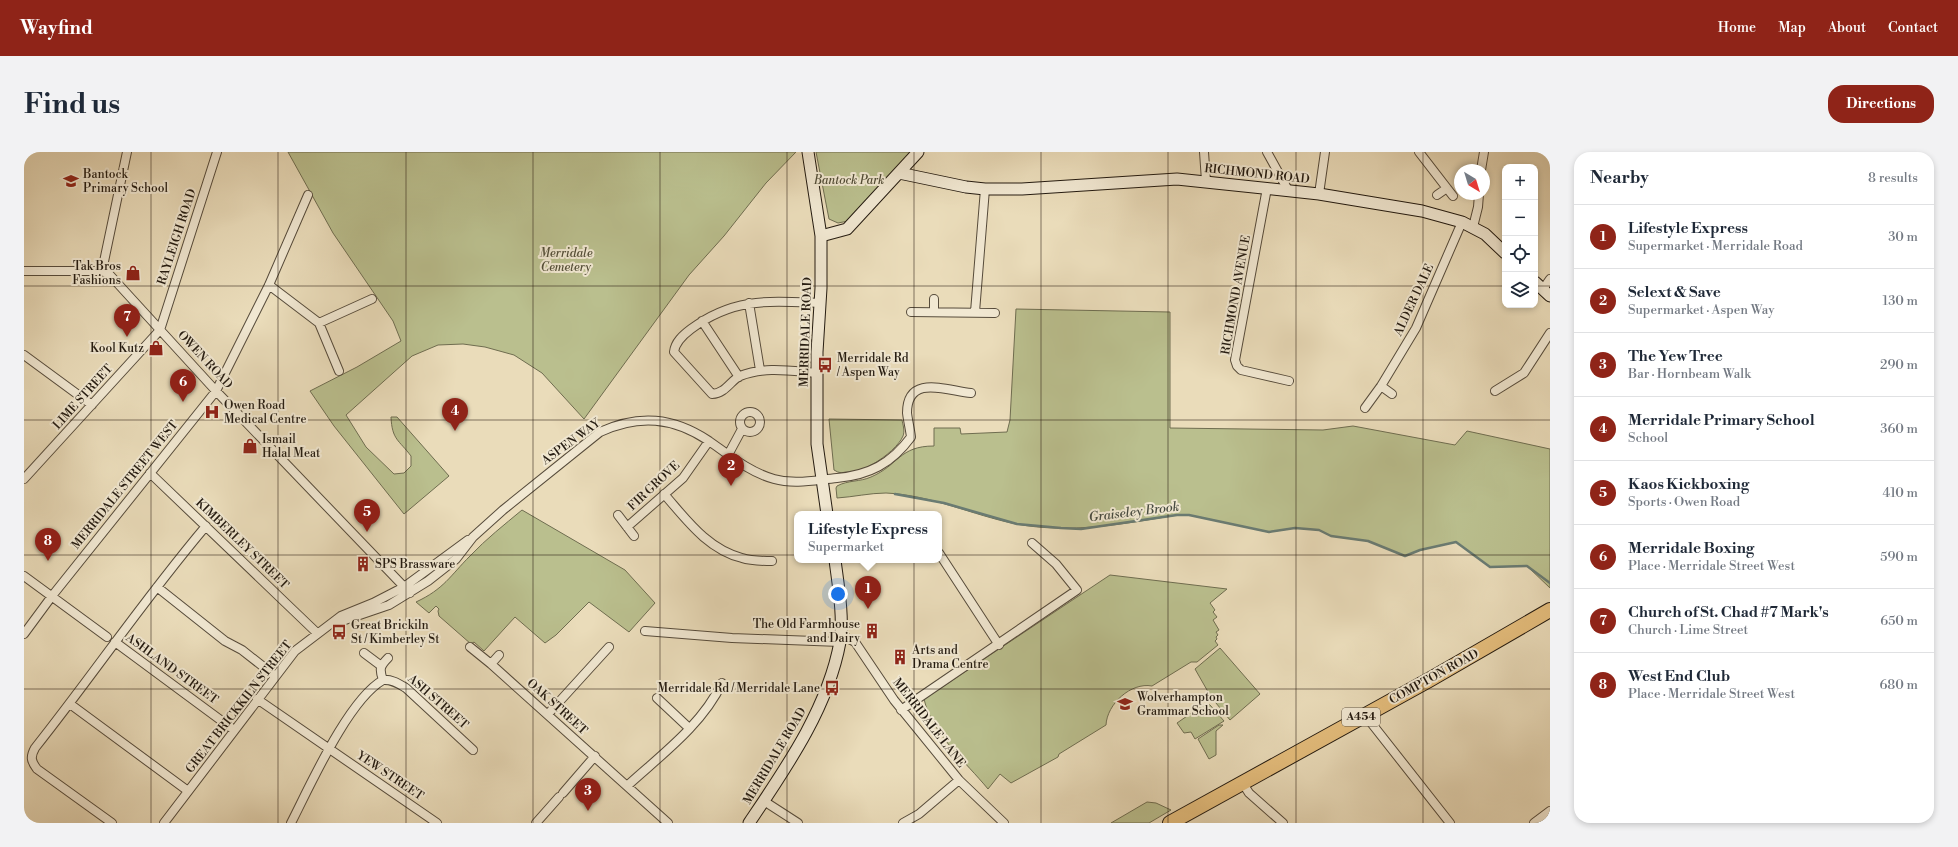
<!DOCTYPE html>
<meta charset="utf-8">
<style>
body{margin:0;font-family:"Libre Bodoni",serif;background:#f2f2f3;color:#1f2937}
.controls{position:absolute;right:12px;top:12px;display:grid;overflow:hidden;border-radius:8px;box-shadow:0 2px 6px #0003}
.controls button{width:36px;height:36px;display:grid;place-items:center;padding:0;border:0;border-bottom:1px solid #e0e1e3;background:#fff;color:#1f2937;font:20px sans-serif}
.compass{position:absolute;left:1430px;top:12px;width:36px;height:36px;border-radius:50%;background:#fff;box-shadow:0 2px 6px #0003;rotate:142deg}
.you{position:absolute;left:814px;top:442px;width:14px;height:14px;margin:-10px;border:3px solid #fff;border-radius:50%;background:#1a73e8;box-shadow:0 0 0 6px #1a73e833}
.badge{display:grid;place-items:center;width:26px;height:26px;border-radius:50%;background:#8f2418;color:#fff;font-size:13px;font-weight:700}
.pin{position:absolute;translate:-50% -33px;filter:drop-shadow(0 1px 2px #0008)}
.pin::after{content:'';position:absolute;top:21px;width:14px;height:12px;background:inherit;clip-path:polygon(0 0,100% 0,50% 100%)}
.popup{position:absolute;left:770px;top:359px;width:148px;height:52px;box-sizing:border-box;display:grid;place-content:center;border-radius:8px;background:#fff;filter:drop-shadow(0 1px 3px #0005);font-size:13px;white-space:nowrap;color:#747a83}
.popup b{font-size:15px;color:#1f2937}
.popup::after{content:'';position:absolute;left:50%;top:100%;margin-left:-8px;border:8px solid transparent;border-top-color:#fff}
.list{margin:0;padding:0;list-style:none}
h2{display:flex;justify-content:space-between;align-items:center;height:52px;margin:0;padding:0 16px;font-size:17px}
h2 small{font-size:13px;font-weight:400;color:#747a83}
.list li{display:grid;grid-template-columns:26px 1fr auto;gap:12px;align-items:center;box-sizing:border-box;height:64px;padding:0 16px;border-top:1px solid #e0e1e3}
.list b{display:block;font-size:15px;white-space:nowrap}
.list p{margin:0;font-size:13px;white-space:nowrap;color:#747a83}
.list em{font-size:13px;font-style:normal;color:#747a83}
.icon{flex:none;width:22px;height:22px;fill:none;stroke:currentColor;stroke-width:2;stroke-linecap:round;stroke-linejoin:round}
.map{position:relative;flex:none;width:1526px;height:671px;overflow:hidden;border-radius:16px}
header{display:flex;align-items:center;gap:24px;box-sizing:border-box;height:56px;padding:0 20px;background:#8f2418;color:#fff}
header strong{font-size:19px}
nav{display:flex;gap:22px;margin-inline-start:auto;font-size:14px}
.intro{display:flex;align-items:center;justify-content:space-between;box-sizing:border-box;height:96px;padding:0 24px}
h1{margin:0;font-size:28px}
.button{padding:10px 18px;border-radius:16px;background:#8f2418;color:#fff;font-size:14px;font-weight:700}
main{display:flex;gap:24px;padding:0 24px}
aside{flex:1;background:#fff;border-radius:16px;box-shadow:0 2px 6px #0003}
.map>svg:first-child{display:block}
.green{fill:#babf8e;stroke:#6f6d50}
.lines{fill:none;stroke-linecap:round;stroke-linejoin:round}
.stream{stroke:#6a7b72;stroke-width:2.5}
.street-casing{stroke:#564b3b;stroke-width:10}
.secondary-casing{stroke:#241b11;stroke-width:13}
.highway-casing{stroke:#241b11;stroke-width:16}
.street{stroke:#f1e8d2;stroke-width:8}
.secondary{stroke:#f1e8d2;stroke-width:11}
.highway{stroke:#e5be7d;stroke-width:14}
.grid{fill:none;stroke:#241b11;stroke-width:1;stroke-opacity:0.55}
.labels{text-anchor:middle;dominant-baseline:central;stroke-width:4;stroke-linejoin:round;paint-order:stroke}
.shield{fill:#f1e8d2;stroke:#62584b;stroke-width:1}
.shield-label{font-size:11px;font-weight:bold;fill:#241b11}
.poi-label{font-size:12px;fill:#241b11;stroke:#f1e8d2;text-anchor:start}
.street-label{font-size:12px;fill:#241b11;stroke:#f1e8d2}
.park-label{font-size:12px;font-style:italic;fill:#514c36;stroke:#f1e8d2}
.water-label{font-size:13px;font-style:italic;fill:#474b41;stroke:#f1e8d2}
</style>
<header>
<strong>Wayfind</strong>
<nav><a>Home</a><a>Map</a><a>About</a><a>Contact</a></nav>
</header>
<div class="intro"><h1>Find us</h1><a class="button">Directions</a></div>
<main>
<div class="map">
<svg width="1526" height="671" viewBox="0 0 1526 671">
<rect width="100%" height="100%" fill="#eadcba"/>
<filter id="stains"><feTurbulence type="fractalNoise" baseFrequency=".005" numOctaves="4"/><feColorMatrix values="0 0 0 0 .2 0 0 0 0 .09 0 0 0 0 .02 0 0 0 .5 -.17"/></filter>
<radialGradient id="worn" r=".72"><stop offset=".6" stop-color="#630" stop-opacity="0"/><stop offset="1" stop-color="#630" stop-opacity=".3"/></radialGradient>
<path class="green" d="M264,0H772L742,31L700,84L665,123L560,267L518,221L490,203L461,195L439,192L414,193L388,204L322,263L342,295L370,322L380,321L387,314V304C375,288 368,288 367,265H373L425,324L380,362L310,274L286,239L333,215L377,189L369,169L309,81Z
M792,0H891L824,69L814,71L805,67Z
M992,157L1146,160V276L1299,278L1329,274L1431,293L1443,279L1526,297V436L1503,414L1466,415L1432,390L1396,398L1381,404L1344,389L1307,384L1295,378L1271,376L1245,380L1165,363H1153C1100,372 1046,382 992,372C948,363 907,343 862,341C846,341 829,345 813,346L812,336L813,334C824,328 836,330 847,325C875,313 875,294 910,294V276H936L937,282L983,280L986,268Z
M805,267L878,268C879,273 881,279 879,284C872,301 828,331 810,318Z
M498,358L601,418L631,451L605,480L565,450L532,483L521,491L491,465L460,499L450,490L447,492L415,464L414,459L415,457L412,454L405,461L392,450C420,437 426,424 446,404C462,387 480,373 498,358Z
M1086,423L1203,437L1186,451L1191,458L1189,460L1193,465L1189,468L1195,478L1192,480L1194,483L1192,485L1193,487L1191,489L1194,493L1173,510H1167L1128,534C1107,530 1083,552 1082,573L1035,602L1034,605L987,631L976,622L964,637C942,610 908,582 900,547Z
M1196,496L1236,542L1206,568L1187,545L1171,517Z
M1183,552L1186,553L1200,569L1171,587L1167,580L1160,581L1153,571L1179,553Z
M1195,573H1199L1192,579V603L1185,607L1174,587Z
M1123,650L1132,651L1147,658L1125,671H1087Z"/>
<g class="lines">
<path class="stream" d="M871,342L920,351L993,372L1037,376L1057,377L1153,363H1165L1245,380L1271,376L1295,378L1307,384L1344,389L1381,404L1396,398L1432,390L1466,415L1503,414L1526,431"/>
<g class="street-casing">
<path id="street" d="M1180,0L1182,29
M1243,0L1264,38
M1395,0L1429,44
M1457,18L1460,0
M1243,36L1211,208L1213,214L1217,218L1265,229
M1295,42L1301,0
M1413,43L1423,36
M1449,75L1454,55L1455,42
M0,119H78L85,122L192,239L386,441
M78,119L103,0
M245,133L295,171L315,219
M1519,137L1526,127
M910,147V160
M725,151L736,218
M887,160L971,161
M951,160L961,37
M678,169L715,225
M295,171L348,147
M0,203L68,253
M793,221C767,219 741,214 716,224C706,229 702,241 688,242L650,200C651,190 659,183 667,177C710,145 746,149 796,151
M1357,234L1368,242
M1471,239L1500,221L1526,181
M1341,256L1357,234L1392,176L1438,70
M716 270a10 10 0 1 1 20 0a10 10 0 1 1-20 0Z
M704,303L718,277
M126,321L293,481
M0,327L136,178L193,0
M640,342C662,367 683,397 718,406C727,409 738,409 748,409
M594,363L610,384
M603,375L659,326L685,289
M915,401L975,493
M0,424L83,485
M133,435L201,489L218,498L251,524
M308,471L321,468L365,453L404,429L432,407L449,385L479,358L576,280C615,262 649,265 685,289C705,303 725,320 750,327C771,333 791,328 813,326C845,323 867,312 887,285C886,277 884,269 883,261C883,221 924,239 947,241
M621,479L708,486L816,490
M0,482L28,444L192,239L245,133L284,43
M816,485L823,486L831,490L870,548L935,628L980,671
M91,490L210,578
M446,495L467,512L644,671
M340,501L356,513
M467,512L475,503
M359,528C368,527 375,532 382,536L449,598
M633,546L665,576
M233,547L413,671
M46,552L164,639
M877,558L1053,438L1032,412L1008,391
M524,562L585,495
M1341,563L1426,671
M1218,630L1225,641L1259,671
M603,634C637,603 678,573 698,531
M539,641L571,604
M740,649L774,671
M88,671L13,617C7,609 6,605 11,596C69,523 121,446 182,374
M140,671L271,499L317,464L349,451L380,435L444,388
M267,671C286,634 324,548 359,528C355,517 356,514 364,506
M512,671L535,645
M879,671L895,662L935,628
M1510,671L1526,659"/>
</g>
<g class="secondary-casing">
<path id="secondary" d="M784,0L797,84V136L793,200V292L803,362
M875,21L942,35L961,37H998L1153,27L1295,42L1398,59L1438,70L1461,82L1481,101
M797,84L823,77L894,0
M1511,130L1526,144
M725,671C762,616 804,556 816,490C820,466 814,432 811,408"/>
</g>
<g class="highway-casing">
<path id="highway" d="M1146,671L1405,528L1526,458"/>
</g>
<use href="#street" class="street"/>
<use href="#secondary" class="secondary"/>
<use href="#highway" class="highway"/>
</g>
<path class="grid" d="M127,0V671M254,0V671M382,0V671M509,0V671M636,0V671M763,0V671M890,0V671M1017,0V671M1144,0V671M1272,0V671M1399,0V671M0,134H1481M1511,134H1526M0,268H1526M0,403H1526M0,537H1526"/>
<defs>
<g id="school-bare" transform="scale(1.2)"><path d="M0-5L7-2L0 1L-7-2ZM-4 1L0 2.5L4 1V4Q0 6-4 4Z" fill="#8f2418" stroke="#f1e8d2" stroke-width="2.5" paint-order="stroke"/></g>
<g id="shop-bare" transform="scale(1.2)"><path d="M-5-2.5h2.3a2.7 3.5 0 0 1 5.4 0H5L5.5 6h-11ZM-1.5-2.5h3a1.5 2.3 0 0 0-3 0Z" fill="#8f2418" stroke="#f1e8d2" stroke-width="2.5" paint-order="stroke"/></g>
<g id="bus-bare" transform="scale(1.2)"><path d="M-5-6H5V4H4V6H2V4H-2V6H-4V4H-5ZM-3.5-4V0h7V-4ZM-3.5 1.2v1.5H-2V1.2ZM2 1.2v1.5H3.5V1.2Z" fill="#8f2418" stroke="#f1e8d2" stroke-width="2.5" paint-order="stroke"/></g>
<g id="hospital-bare" transform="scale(1.2)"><path d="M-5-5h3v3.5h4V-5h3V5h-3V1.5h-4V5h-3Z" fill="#8f2418" stroke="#f1e8d2" stroke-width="2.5" paint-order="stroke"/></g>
<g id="building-bare" transform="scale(1.2)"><path d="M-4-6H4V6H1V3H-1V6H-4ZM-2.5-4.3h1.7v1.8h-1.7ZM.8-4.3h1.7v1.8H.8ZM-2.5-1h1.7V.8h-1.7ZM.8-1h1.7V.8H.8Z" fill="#8f2418" stroke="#f1e8d2" stroke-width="2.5" paint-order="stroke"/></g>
</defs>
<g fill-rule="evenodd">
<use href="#school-bare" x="47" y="29"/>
<use href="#shop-bare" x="109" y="121"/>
<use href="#shop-bare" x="132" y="196"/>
<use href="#bus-bare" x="801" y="213"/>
<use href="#hospital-bare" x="188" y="260"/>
<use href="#shop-bare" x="226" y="294"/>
<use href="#building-bare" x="339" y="412"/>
<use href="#building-bare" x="848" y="479"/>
<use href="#bus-bare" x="315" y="480"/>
<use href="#building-bare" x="876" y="505"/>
<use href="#bus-bare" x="808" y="536"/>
<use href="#school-bare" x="1101" y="552"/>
</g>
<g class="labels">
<rect class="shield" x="1318" y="556" width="38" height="18" rx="3"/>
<g class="shield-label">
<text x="1337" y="565">A454</text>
</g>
<g class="poi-label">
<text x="59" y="22">Bantock<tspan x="59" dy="14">Primary School</tspan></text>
<text x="97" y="114" text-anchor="end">Tak Bros<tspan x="97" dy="14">Fashions</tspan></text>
<text x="120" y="196" text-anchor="end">Kool Kutz</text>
<text x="813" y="206">Merridale Rd<tspan x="813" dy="14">/ Aspen Way</tspan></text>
<text x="200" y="253">Owen Road<tspan x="200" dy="14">Medical Centre</tspan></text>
<text x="238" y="287">Ismail<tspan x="238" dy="14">Halal Meat</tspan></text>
<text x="351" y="412">SPS Brassware</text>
<text x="836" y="472" text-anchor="end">The Old Farmhouse<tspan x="836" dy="14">and Dairy</tspan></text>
<text x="327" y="473">Great Brickiln<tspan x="327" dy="14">St / Kimberley St</tspan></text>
<text x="888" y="498">Arts and<tspan x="888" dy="14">Drama Centre</tspan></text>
<text x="796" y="536" text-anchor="end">Merridale Rd / Merridale Lane</text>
<text x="1113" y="545">Wolverhampton<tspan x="1113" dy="14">Grammar School</tspan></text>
</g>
<g class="street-label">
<text transform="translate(1233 22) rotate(6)">RICHMOND ROAD</text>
<text transform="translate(153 85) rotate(-72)">RAYLEIGH ROAD</text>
<text transform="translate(1212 143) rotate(-80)">RICHMOND AVENUE</text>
<text transform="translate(1390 148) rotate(-65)">ALDER DALE</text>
<text transform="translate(782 180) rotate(-88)">MERRIDALE ROAD</text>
<text transform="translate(181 208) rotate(47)">OWEN ROAD</text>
<text transform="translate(59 245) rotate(-48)">LIME STREET</text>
<text transform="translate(547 290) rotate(-36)">ASPEN WAY</text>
<text transform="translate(101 333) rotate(-51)">MERRIDALE STREET WEST</text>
<text transform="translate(630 334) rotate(-43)">FIR GROVE</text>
<text transform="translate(218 392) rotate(44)">KIMBERLEY STREET</text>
<text transform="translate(148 517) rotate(36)">ASHLAND STREET</text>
<text transform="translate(1410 525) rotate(-29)">COMPTON ROAD</text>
<text transform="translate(414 550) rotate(41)">ASH STREET</text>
<text transform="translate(215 555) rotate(-52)">GREAT BRICKKILN STREET</text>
<text transform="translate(533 555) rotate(42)">OAK STREET</text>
<text transform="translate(905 571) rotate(52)">MERRIDALE LANE</text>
<text transform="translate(751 604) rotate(-59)">MERRIDALE ROAD</text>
<text transform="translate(366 624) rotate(34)">YEW STREET</text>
</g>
<g class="park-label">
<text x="825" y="28">Bantock Park</text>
<text x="542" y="101">Merridale<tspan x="542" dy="14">Cemetery</tspan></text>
</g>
<g class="water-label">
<text transform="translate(1110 360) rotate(-7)">Graiseley Brook</text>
</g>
</g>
<rect width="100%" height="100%" filter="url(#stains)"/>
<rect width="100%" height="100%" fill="url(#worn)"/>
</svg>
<div class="controls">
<button>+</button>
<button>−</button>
<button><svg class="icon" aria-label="locate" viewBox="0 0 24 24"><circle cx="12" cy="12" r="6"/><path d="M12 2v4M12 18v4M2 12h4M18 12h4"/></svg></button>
<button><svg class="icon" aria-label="layers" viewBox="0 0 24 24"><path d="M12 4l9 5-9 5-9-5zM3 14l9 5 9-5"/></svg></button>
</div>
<svg class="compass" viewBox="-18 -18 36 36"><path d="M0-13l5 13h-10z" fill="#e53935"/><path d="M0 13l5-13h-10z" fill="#747a83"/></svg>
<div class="you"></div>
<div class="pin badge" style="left:844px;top:457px">1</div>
<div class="popup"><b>Lifestyle Express</b>Supermarket</div>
<div class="pin badge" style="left:707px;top:334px">2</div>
<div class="pin badge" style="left:564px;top:659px">3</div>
<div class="pin badge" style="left:431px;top:279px">4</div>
<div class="pin badge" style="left:343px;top:380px">5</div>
<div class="pin badge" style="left:159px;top:250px">6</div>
<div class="pin badge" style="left:103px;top:185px">7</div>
<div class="pin badge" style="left:24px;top:409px">8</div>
</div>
<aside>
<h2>Nearby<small>8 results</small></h2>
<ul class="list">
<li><span class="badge">1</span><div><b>Lifestyle Express</b><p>Supermarket · Merridale Road</p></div><em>30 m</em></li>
<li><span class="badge">2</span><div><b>Selext &amp; Save</b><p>Supermarket · Aspen Way</p></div><em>130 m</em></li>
<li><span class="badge">3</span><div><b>The Yew Tree</b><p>Bar · Hornbeam Walk</p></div><em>290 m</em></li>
<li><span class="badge">4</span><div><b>Merridale Primary School</b><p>School</p></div><em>360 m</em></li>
<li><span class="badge">5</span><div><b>Kaos Kickboxing</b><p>Sports · Owen Road</p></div><em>410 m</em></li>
<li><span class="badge">6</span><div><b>Merridale Boxing</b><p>Place · Merridale Street West</p></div><em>590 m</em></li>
<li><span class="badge">7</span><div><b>Church of St. Chad #7 Mark's</b><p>Church · Lime Street</p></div><em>650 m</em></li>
<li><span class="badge">8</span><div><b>West End Club</b><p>Place · Merridale Street West</p></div><em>680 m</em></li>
</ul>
</aside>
</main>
